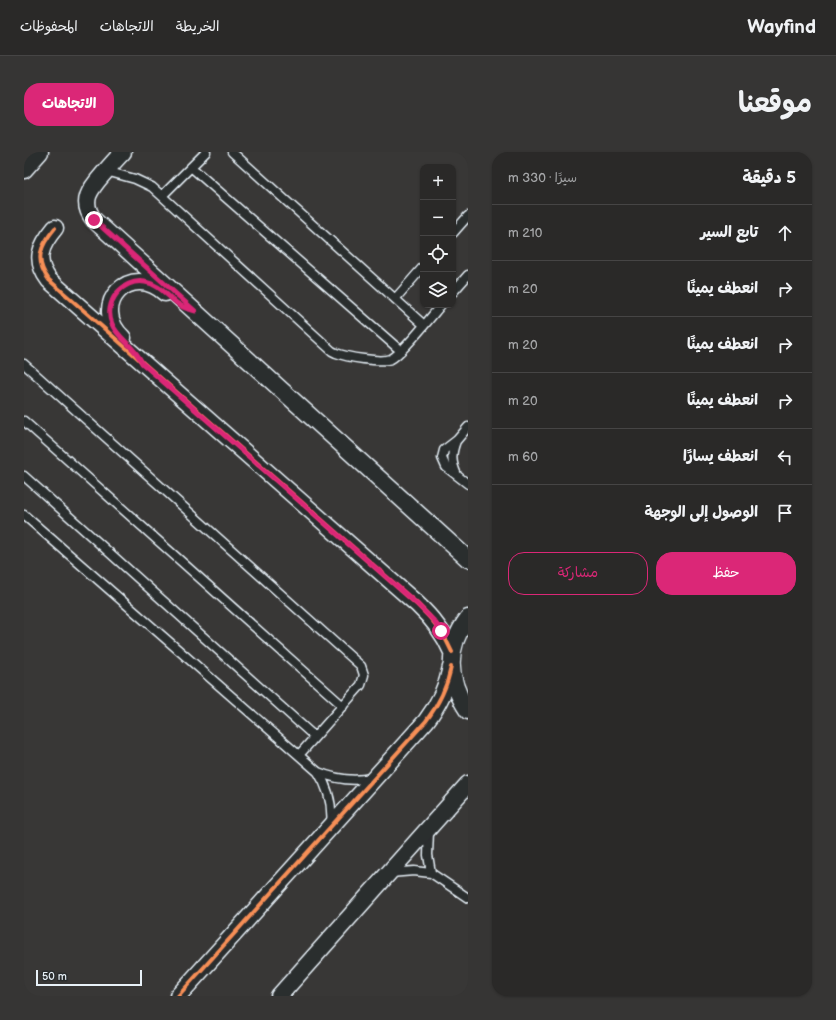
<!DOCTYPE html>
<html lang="ar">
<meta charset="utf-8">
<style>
body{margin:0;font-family:"Balsamiq Sans","Playpen Sans Arabic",sans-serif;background:#363534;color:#f1f3f6;direction:rtl}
.controls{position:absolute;right:12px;top:12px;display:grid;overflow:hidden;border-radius:8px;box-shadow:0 1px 3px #0004}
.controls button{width:36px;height:36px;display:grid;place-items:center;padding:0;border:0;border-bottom:1px solid #464545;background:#2a2928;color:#f1f3f6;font:20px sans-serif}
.scale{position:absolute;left:12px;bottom:10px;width:106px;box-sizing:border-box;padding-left:4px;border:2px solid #e8f1f8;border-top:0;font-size:11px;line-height:14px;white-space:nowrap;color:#e8f1f8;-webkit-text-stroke:3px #2a2d2e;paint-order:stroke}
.stop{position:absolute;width:12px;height:12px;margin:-9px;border:3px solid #db2777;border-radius:50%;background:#fff}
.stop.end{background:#db2777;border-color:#fff;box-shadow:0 1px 4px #0008}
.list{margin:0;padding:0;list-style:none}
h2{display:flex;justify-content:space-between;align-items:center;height:52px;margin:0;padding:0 16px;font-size:17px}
h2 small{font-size:13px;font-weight:400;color:#a5a6a8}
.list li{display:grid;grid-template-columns:26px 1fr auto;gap:12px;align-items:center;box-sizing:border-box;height:56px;padding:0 16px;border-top:1px solid #464545}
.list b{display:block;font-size:15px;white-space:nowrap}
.list em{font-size:13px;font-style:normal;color:#a5a6a8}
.actions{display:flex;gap:8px;padding:12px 16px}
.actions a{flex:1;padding:9px 0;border:1px solid #db2777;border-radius:16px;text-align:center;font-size:14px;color:#db2777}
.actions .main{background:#db2777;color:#fff}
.icon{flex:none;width:22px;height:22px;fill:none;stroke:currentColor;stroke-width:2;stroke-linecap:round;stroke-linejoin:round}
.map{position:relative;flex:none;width:444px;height:844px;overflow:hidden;direction:ltr;border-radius:16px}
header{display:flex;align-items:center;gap:24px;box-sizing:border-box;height:56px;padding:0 20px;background:#2a2928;border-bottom:1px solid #464545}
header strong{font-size:19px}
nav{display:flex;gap:22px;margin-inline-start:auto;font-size:14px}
.intro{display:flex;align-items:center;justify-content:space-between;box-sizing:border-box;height:96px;padding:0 24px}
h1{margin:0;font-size:28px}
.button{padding:10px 18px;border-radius:16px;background:#db2777;color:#fff;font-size:14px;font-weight:700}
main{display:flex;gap:24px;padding:0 24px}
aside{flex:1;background:#2a2928;border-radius:16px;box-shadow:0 1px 3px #0004}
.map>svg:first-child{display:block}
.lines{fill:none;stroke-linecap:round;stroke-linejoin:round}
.lane-casing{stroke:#e8f1f8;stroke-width:11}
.street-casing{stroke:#e8f1f8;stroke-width:19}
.lane{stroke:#2a2d2e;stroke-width:8}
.street{stroke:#2a2d2e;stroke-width:16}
.cycleway-casing{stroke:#2a2d2e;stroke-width:6}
.cycleway{stroke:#f78f57;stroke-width:4}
.route{stroke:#db2777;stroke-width:5}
</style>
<header>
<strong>Wayfind</strong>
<nav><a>الخريطة</a><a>الاتجاهات</a><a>المحفوظات</a></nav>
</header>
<div class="intro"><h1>موقعنا</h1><a class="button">الاتجاهات</a></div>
<main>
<aside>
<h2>5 دقيقة<small>سيرًا · 330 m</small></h2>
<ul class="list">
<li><svg class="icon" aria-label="ahead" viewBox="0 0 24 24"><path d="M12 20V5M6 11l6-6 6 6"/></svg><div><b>تابع السير</b></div><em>210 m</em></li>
<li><svg class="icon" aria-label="right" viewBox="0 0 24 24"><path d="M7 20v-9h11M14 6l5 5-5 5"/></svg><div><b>انعطف يمينًا</b></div><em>20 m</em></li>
<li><svg class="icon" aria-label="right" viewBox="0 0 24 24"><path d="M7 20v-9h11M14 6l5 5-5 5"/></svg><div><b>انعطف يمينًا</b></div><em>20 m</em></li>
<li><svg class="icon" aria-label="right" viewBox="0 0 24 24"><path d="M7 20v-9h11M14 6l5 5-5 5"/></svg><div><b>انعطف يمينًا</b></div><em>20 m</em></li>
<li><svg class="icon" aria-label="left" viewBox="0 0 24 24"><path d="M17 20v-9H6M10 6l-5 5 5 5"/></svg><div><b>انعطف يسارًا</b></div><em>60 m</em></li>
<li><svg class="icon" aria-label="arrive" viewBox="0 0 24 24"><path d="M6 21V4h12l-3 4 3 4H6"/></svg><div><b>الوصول إلى الوجهة</b></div></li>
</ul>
<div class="actions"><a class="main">حفظ</a><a>مشاركة</a></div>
</aside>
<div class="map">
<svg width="444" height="844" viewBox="0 0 444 844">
<rect width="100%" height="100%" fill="#383736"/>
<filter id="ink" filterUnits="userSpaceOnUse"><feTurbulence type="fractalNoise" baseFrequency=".025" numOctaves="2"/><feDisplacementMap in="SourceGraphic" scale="8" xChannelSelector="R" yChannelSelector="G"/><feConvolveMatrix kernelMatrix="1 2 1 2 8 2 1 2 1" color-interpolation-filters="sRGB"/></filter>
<g filter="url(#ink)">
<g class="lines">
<g class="lane-casing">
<path id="lane" d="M208,0L400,173
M167,15L377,199
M82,19L111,27L128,35L308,199L312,201C322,205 357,211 367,207C379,201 407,165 417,153
M138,44L182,0
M429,81L444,64
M429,140L444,123
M371,147L399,115
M0,212L337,514L340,523L337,533L275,603
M0,269L319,554
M444,275L433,288L420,298L418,306L422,315L444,332
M432,289C427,302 427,310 433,323
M0,324L291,585
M0,363L294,620C305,637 309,653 307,673
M294,620C311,627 328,630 347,626
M405,679L404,703L407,721
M366,721L390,719L407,721L444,746"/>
</g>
<g class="street-casing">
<path id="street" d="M99,0C92,7 86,14 80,21C67,36 55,49 70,68L444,407
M0,18L16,0
M31,76C16,94 10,108 25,128L393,452C408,466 420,481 428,500
M99,186C64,153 107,109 141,141
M444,466C421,496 424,529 444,559
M154,844L402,569C415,552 423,536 427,515
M255,844L444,632"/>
</g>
<use href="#lane" class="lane"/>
<use href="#street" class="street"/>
<g class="cycleway-casing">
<path id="cycleway" d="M31,76C16,94 10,108 25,128L393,452C408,466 420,481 428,500
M154,844L402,569C415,552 423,536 427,515"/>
</g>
<use href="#cycleway" class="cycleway"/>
</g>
</g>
<g class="lines" filter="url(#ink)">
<path class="route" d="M70,68L171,159C165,157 159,156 154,152C143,144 135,132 121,130C98,126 79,151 88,172C94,187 111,194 118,211L393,452L410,469L417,479"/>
</g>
</svg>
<div class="controls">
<button>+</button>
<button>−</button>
<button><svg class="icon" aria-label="locate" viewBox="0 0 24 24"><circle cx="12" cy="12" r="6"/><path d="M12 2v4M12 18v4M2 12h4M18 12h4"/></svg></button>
<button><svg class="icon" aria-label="layers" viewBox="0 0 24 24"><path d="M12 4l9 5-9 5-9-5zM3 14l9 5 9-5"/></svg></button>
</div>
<div class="scale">50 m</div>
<div class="stop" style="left:417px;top:479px"></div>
<div class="stop end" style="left:70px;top:68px"></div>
</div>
</main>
